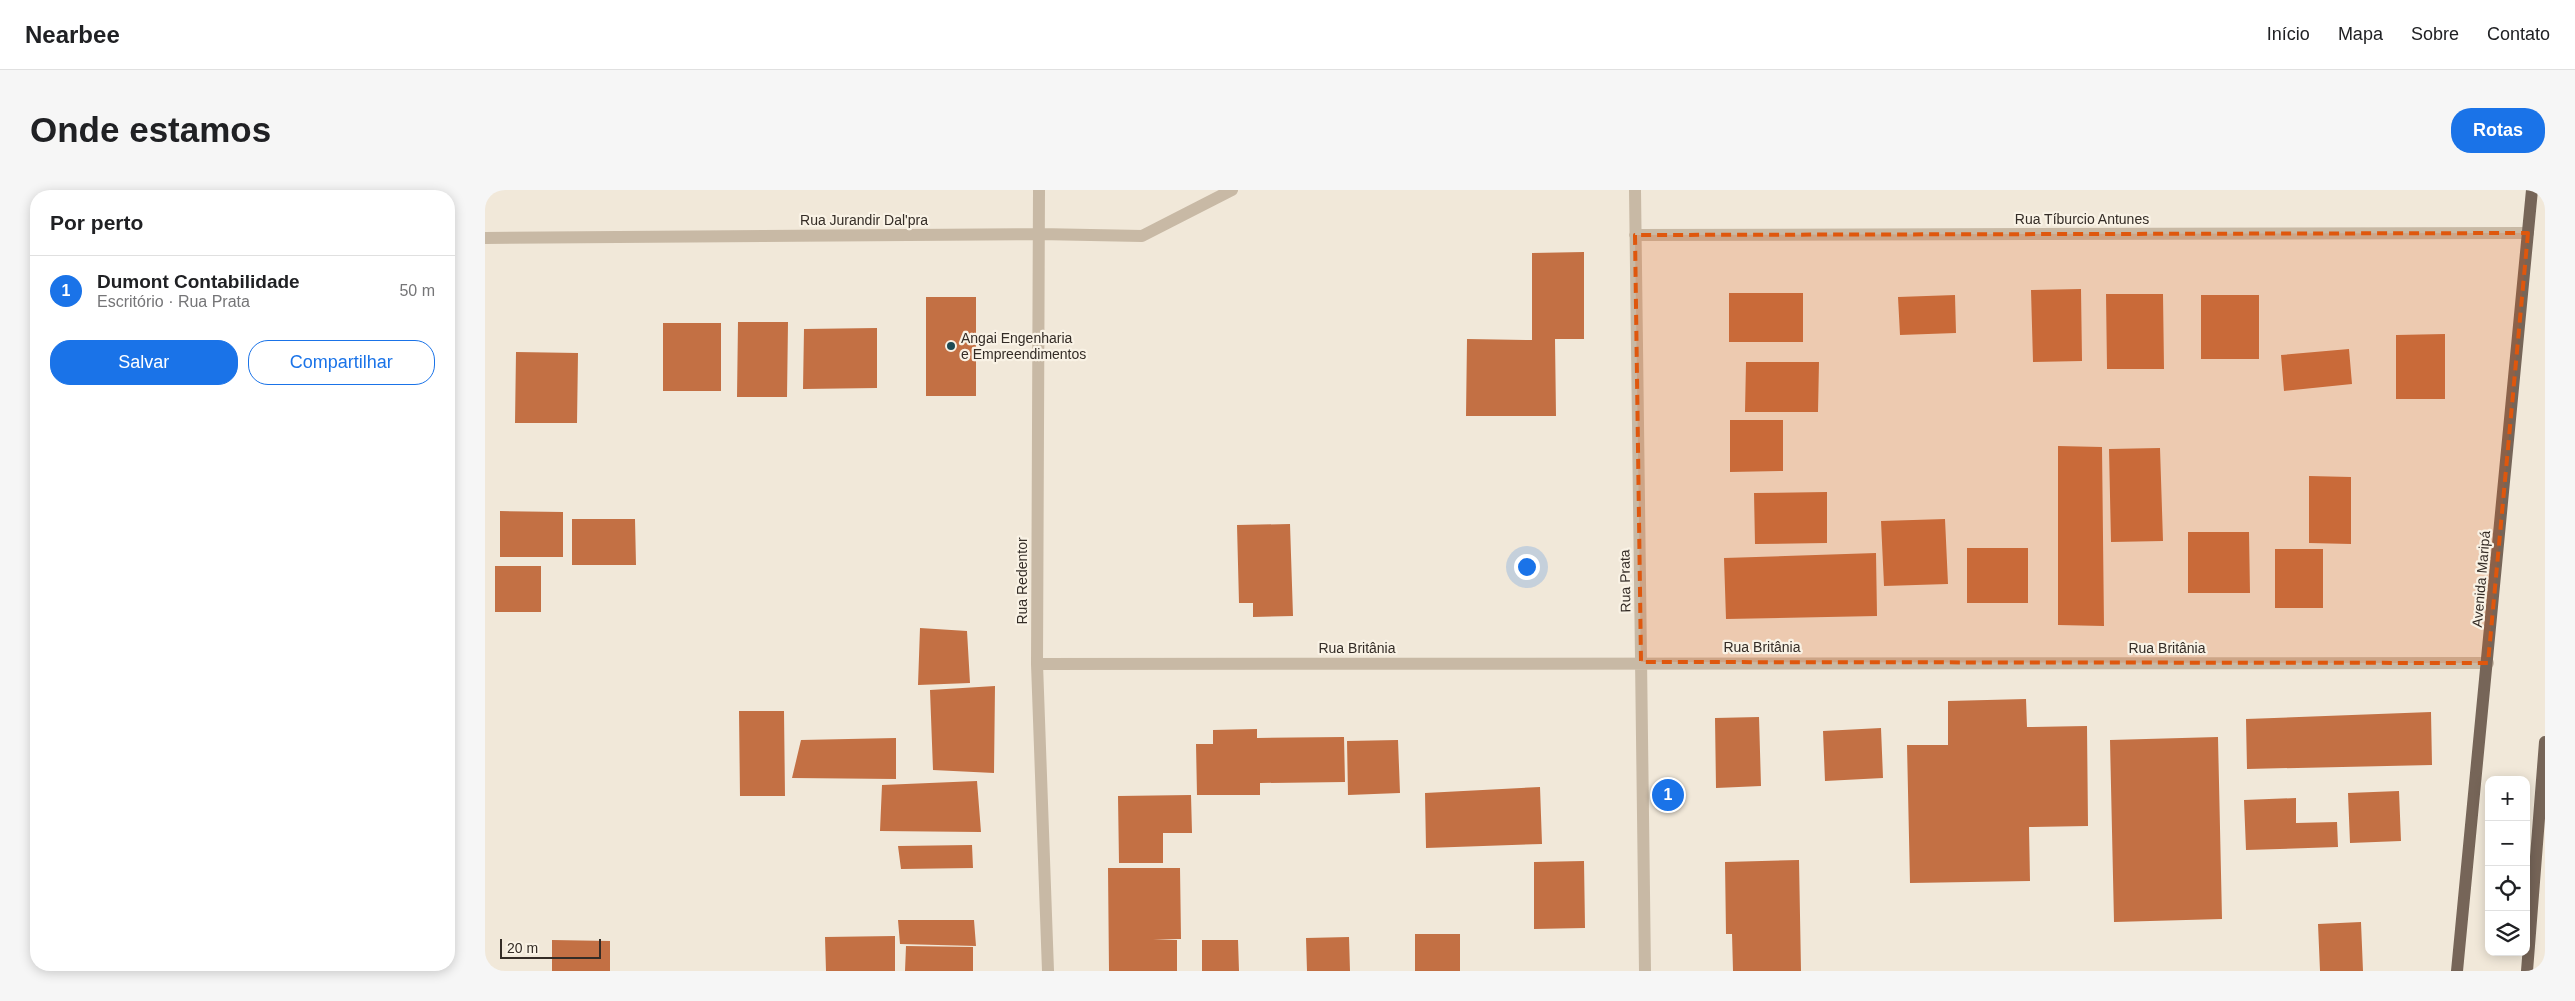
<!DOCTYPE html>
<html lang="pt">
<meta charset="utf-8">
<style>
body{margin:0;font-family:Helvetica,sans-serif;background:#f6f6f6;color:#202124}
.controls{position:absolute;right:15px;bottom:15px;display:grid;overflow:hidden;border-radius:10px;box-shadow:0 2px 12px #0003}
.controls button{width:45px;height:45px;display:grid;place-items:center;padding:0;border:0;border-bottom:1px solid #e0e0e0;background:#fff;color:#202124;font:25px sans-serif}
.scale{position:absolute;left:15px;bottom:12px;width:101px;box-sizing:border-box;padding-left:5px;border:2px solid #342c26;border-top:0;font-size:14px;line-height:18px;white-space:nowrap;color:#342c26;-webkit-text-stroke:4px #f9f2e5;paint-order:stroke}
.you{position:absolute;left:1041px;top:376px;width:18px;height:18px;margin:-12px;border:4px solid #fff;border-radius:50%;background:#1a73e8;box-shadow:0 0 0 8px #1a73e833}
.badge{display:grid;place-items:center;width:32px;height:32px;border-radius:50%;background:#1a73e8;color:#fff;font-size:16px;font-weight:700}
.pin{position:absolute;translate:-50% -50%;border:2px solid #fff;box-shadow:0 1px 5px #0006}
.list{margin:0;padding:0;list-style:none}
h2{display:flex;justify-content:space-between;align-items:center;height:65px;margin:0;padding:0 20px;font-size:21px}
h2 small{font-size:16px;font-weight:400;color:#757577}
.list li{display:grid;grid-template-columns:32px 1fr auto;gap:15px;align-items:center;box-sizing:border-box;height:70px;padding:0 20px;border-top:1px solid #e0e0e0}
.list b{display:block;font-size:19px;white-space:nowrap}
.list p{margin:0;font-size:16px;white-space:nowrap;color:#757577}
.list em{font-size:16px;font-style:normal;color:#757577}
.actions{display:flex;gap:10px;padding:15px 20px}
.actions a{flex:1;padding:11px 0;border:1px solid #1a73e8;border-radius:20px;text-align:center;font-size:18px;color:#1a73e8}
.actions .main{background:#1a73e8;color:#fff}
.icon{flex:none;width:28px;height:28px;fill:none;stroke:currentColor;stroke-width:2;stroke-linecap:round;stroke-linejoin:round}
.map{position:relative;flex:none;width:2060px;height:781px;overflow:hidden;border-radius:20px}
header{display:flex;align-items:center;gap:30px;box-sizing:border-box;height:70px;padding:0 25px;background:#fff;border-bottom:1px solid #e0e0e0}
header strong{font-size:24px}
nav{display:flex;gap:28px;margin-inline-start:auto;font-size:18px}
.intro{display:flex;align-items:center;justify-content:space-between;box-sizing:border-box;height:120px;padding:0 30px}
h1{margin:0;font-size:35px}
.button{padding:12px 22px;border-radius:20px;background:#1a73e8;color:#fff;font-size:18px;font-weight:700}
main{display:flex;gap:30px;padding:0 30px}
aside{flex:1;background:#fff;border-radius:20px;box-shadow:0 2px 12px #0003}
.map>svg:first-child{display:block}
.building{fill:#c37044}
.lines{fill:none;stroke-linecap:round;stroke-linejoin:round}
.minor{stroke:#c8b9a5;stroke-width:12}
.major{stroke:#766558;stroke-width:12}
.marked{fill:#df570d;fill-opacity:0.2;stroke:#df570d;stroke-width:4;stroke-dasharray:10 6;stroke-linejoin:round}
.poi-dot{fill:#1d4b54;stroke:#f9f2e5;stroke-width:2}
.labels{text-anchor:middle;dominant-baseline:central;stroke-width:4.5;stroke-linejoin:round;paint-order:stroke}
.street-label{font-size:14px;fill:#342c26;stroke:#f9f2e5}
.poi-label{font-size:14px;fill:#342c26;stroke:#f9f2e5;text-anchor:start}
</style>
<header>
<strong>Nearbee</strong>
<nav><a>Início</a><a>Mapa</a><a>Sobre</a><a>Contato</a></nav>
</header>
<div class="intro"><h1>Onde estamos</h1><a class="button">Rotas</a></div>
<main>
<aside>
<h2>Por perto<small></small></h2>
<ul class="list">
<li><span class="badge">1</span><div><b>Dumont Contabilidade</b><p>Escritório · Rua Prata</p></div><em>50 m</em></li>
</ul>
<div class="actions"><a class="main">Salvar</a><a>Compartilhar</a></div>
</aside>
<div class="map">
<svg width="2060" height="781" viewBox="0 0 2060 781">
<rect width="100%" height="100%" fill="#f1e8d9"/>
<path class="building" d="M1099,62V149H1070L1071,226H981L982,149L1047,150V63Z
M1596,99L1597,171L1548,172L1546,100Z
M1244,103H1318V152H1244Z
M1621,104H1678L1679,179H1622Z
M1470,105L1471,143L1415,145L1413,107Z
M1716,105H1774V169H1716Z
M441,107H491V206H441Z
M253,132H303L302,207H252Z
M178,133H236V201H178Z
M392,138V198L318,199L319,139Z
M1960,144V209H1911V145Z
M1864,159L1867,194L1799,201L1796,165Z
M31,162L93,163L92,233H30Z
M1261,172H1334L1333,222H1260Z
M1245,230H1298V281L1245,282Z
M1573,256L1617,257L1619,436L1573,435Z
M1675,258L1678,351L1626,352L1624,259Z
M1824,286L1866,287V354L1824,353Z
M1342,302V353L1270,354L1269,303Z
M15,321L78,322V367H15Z
M87,329H150L151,375H87Z
M1460,329L1463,394L1399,396L1396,331Z
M805,334L808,426L768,427V413H754L752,335Z
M1703,342H1764L1765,403H1703Z
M1482,358H1543V413H1482Z
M1790,359H1838V418H1790Z
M1391,363L1392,426L1241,429L1239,368Z
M10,376H56V422H10Z
M435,438L482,441L485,493L433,495Z
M510,496L509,583L448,580L445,500Z
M1541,509L1542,537L1602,536L1603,636L1544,637L1545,691L1425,693L1422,555H1463V511Z
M254,521H299L300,606H255Z
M1946,522L1947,575L1762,579L1761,529Z
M1274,527L1276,596L1231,598L1230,528Z
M1396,538L1398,588L1340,591L1338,541Z
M772,539V548L859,547L860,592L775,593V605H712L711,554H728V540Z
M1733,547L1737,729L1629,732L1625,550Z
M411,548V589L307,588L316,550Z
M913,550L915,603L863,605L862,551Z
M492,591L496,642L395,641L397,595Z
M1055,597L1057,654L941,658L940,603Z
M1914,601L1916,651L1865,653L1863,603Z
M706,605L707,643H678V673H634L633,606Z
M1811,608V633L1852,632L1853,657L1761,660L1759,610Z
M487,655L488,678L416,679L413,656Z
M1314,670L1316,781H1248L1247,744H1241L1240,672Z
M1099,671L1100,738L1049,739V672Z
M623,678H695L696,749H668L692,750V781H624Z
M413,730H489L491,756L415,754Z
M1876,732L1878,781H1835L1833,734Z
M930,744H975V781H930Z
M410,746V781H341L340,747Z
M864,747L865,781H822L821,748Z
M67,750L125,751V781H67Z
M717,750H753L754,781H717Z
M421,756L488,757V781H420Z"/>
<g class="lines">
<path class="minor" d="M554,0L552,474L563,781
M1150,0L1160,781
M1150,45L2043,43
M0,48L554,44L657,46L747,0
M552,474L2003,473"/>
<path class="major" d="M1972,781L2047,0
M2042,781L2060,552"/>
</g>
<path class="marked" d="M2043,43L2003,473L1156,472L1150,45Z"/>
<circle class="poi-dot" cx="466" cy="156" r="5"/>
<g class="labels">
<g class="street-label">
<text x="1597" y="29">Rua Tíburcio Antunes</text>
<text x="379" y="30">Rua Jurandir Dal'pra</text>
<text transform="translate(1996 389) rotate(-85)">Avenida Maripá</text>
<text transform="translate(537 391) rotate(-90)">Rua Redentor</text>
<text transform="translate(1140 391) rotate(-91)">Rua Prata</text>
<text x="1277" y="457">Rua Britânia</text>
<text x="872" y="458">Rua Britânia</text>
<text x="1682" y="458">Rua Britânia</text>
</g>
<g class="poi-label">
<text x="476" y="148">Angai Engenharia<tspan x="476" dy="16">e Empreendimentos</tspan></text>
</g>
</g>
</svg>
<div class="controls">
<button>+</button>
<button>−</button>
<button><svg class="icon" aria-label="locate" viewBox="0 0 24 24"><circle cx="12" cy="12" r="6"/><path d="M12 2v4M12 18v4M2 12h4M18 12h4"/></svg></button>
<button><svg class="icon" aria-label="layers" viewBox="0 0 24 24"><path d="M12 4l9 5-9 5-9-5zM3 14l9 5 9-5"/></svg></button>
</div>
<div class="scale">20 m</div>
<div class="you"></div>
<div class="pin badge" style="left:1183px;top:605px">1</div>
</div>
</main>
